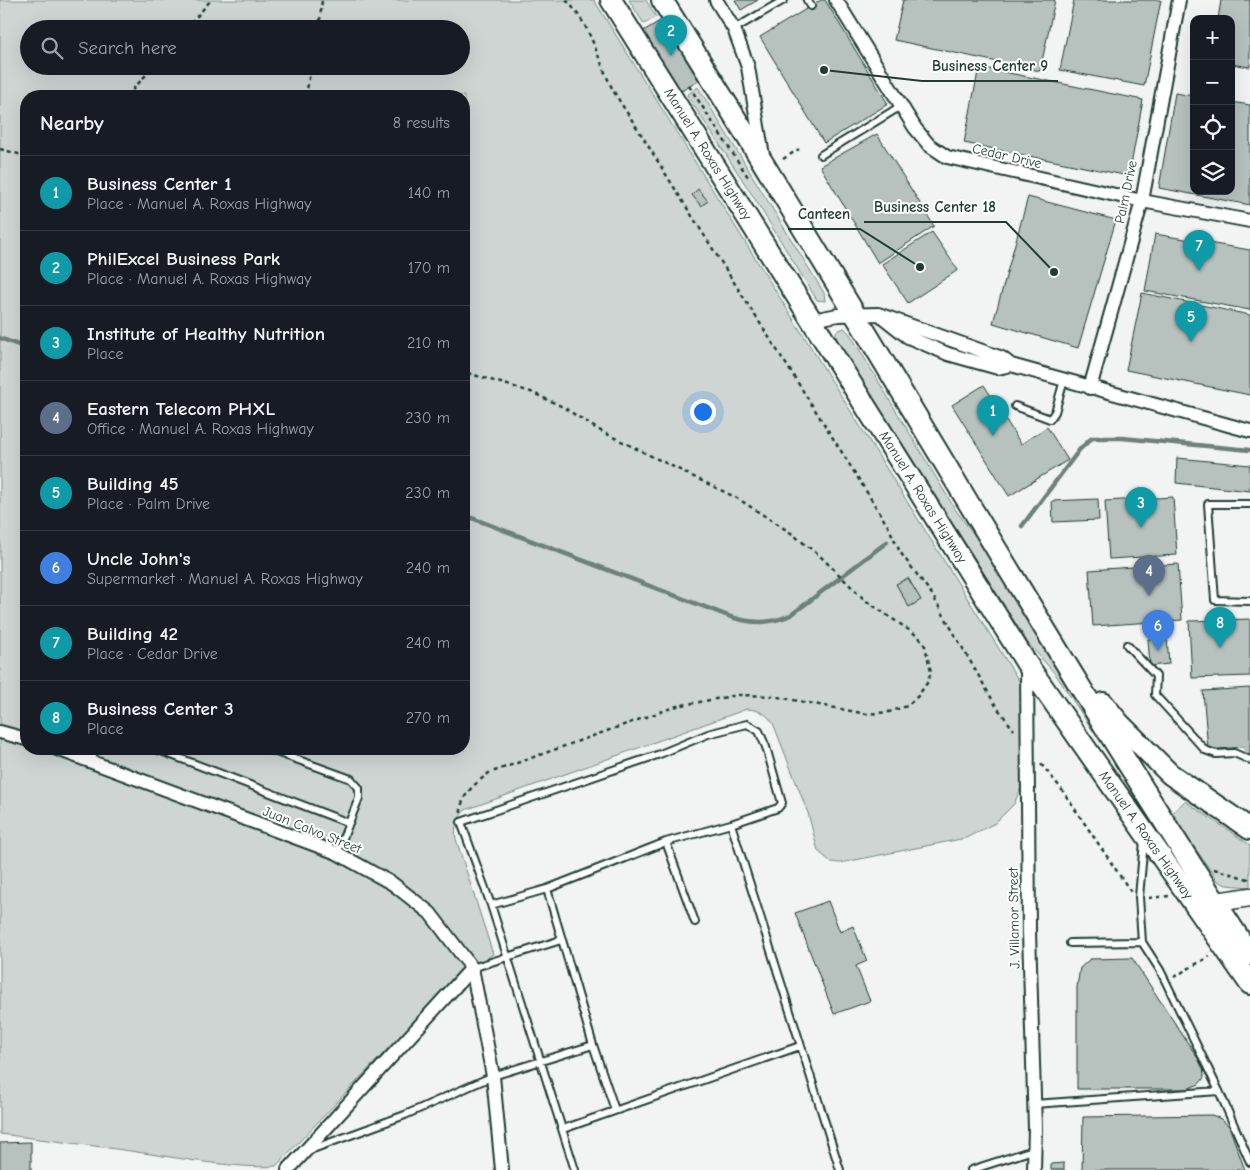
<!DOCTYPE html>
<meta charset="utf-8">
<style>
body{margin:0;font-family:"Comic Neue",sans-serif;background:#20242c;color:#f1f3f6}
.controls{position:absolute;right:15px;top:15px;display:grid;overflow:hidden;border-radius:10px;box-shadow:0 5px 20px #0002}
.controls button{width:45px;height:45px;display:grid;place-items:center;padding:0;border:0;border-bottom:1px solid #363941;background:#171b24;color:#f1f3f6;font:25px sans-serif}
.you{position:absolute;left:702px;top:411px;width:18px;height:18px;margin:-12px;border:4px solid #fff;border-radius:50%;background:#1a73e8;box-shadow:0 0 0 8px #1a73e833}
.badge{display:grid;place-items:center;width:32px;height:32px;border-radius:50%;background:#7c3aed;color:#fff;font-size:16px;font-weight:700}
.pin{position:absolute;translate:-50% -41px;filter:drop-shadow(0 1px 2px #0008)}
.pin::after{content:'';position:absolute;top:26px;width:18px;height:15px;background:inherit;clip-path:polygon(0 0,100% 0,50% 100%)}
.list{margin:0;padding:0;list-style:none}
h2{display:flex;justify-content:space-between;align-items:center;height:65px;margin:0;padding:0 20px;font-size:21px}
h2 small{font-size:16px;font-weight:400;color:#9ea1a6}
.list li{display:grid;grid-template-columns:32px 1fr auto;gap:15px;align-items:center;box-sizing:border-box;height:75px;padding:0 20px;border-top:1px solid #363941}
.list b{display:block;font-size:19px;white-space:nowrap}
.list p{margin:0;font-size:16px;white-space:nowrap;color:#9ea1a6}
.list em{font-size:16px;font-style:normal;color:#9ea1a6}
.icon{flex:none;width:28px;height:28px;fill:none;stroke:currentColor;stroke-width:2;stroke-linecap:round;stroke-linejoin:round}
.map{position:relative;flex:none;width:1250px;height:1170px;overflow:hidden}
.search{position:absolute;background:#171b24;box-shadow:0 5px 20px #0002;left:20px;top:20px;width:450px;height:55px;display:flex;align-items:center;gap:12px;box-sizing:border-box;padding:0 18px;border-radius:28px;color:#9ea1a6;font-size:19px}
.panel{position:absolute;background:#171b24;box-shadow:0 5px 20px #0002;left:20px;top:90px;width:450px;height:665px;border-radius:20px}
.map>svg:first-child{display:block}
.green{fill:#ced5d3;stroke:#768984;fill-rule:evenodd}
.lines{fill:none;stroke-linecap:round;stroke-linejoin:round}
.stream{stroke:#6d807b;stroke-width:4.5}
.building{fill:#b7c1bd;stroke:#1f3d34}
.lane-casing{stroke:#1f3d34;stroke-width:10}
.street-casing{stroke:#1f3d34;stroke-width:16}
.secondary-casing{stroke:#1f3d34;stroke-width:21}
.primary-casing{stroke:#1f3d34;stroke-width:24}
.path{stroke:#1f3d34;stroke-width:2.5;stroke-dasharray:4 4;stroke-linecap:butt}
.lane{stroke:#fff;stroke-width:6}
.street{stroke:#fff;stroke-width:12}
.secondary{stroke:#fff;stroke-width:18}
.primary{stroke:#fff;stroke-width:20}
.labels{text-anchor:middle;dominant-baseline:central;stroke-width:4;stroke-linejoin:round;paint-order:stroke}
.street-label{font-size:14px;fill:#1f3d34;stroke:#fff}
.leader{fill:none;stroke:#1f3d34;stroke-width:2}
.callout-dot{fill:#1f3d34;stroke:#fff;stroke-width:2}
.callout-label{font-size:15px;text-anchor:middle;font-weight:bold;fill:#1f3d34;stroke:#fff;stroke-width:4;stroke-linejoin:round;paint-order:stroke}
</style>
<div class="map">
<svg width="1250" height="1170" viewBox="0 0 1250 1170">
<rect width="100%" height="100%" fill="#f2f3f3"/>
<filter id="ink" filterUnits="userSpaceOnUse"><feTurbulence type="fractalNoise" baseFrequency=".02" numOctaves="2"/><feDisplacementMap in="SourceGraphic" scale="10" xChannelSelector="R" yChannelSelector="G"/><feConvolveMatrix kernelMatrix="1 2 1 2 8 2 1 2 1" color-interpolation-filters="sRGB"/></filter>
<g filter="url(#ink)">
<path class="green" d="M0,0H594L1021,684V788L1014,804L995,823L966,838L840,863L831,862L818,851L808,813L773,723C766,713 759,710 747,709L465,810C457,819 454,826 456,839L493,954L440,994L276,1166C244,1170 172,1157 137,1152C91,1145 46,1140 0,1134ZM29,29H461V66H29ZM26,96H464V749H26Z
M629,0H646L656,17L644,24Z
M698,87L824,293L825,301L817,300L751,193L687,95Z
M844,328L850,334L955,509L992,559L1096,729L1093,731L1056,675L1028,643L840,345L835,335L837,331Z
M1185,801L1250,845V887L1226,885L1218,881L1171,814Z"/>
<g class="lines">
<path class="stream" d="M0,338L26,348
M464,515L731,617C753,624 770,624 791,615L887,542
M1022,526L1080,449L1092,438H1122L1250,450"/>
</g>
<path class="building" d="M735,0H758L741,10Z
M821,0H825L888,104L824,143L760,37Z
M903,0H1055L1040,71L894,40Z
M1074,0H1161L1144,86L1060,70Z
M1221,0H1250V67L1231,64V19H1218Z
M665,18L702,79L678,93L640,33Z
M979,67L1143,100L1129,176L964,143Z
M1175,93L1194,96V191H1231V102L1250,105V205L1159,188Z
M877,134L934,226L878,263L820,166Z
M698,189L708,201L701,206L692,195Z
M1028,197L1116,220L1078,348L993,323Z
M932,232L958,270L908,303L882,264Z
M1155,234L1250,250V310L1145,291Z
M1142,293L1250,315V395L1126,370Z
M984,385L1021,444L1047,427L1068,460L1009,496L952,405Z
M1177,458L1250,465V491L1176,483Z
M1173,497L1177,555L1109,559L1105,501Z
M1098,499L1099,520L1053,522L1052,501Z
M1178,564L1182,620L1093,626L1089,570Z
M908,578L921,600L909,607L896,584Z
M1250,619V676L1192,678L1189,621Z
M1167,637L1169,664L1150,666L1148,639Z
M1250,688V755L1245,756L1244,747L1208,750L1203,691Z
M828,901L840,932L853,926L867,961L856,966L870,1001L834,1014L795,913Z
M1132,958L1203,1066L1204,1078L1199,1084L1187,1089H1077V987L1080,968L1090,959Z
M1212,1115L1221,1119L1229,1126L1245,1170H1082L1083,1117Z
M31,1142V1170H0V1143Z
M1064,1163V1170H1051V1164Z"/>
<g class="lines">
<g class="lane-casing">
<path id="lane" d="M807,0L811,6
M734,29L784,0
M821,155L901,106
M1015,406L1050,419L1055,412L1064,380
M1250,504H1208L1215,600L1250,601
M1127,645L1156,676L1155,695L1205,750L1216,754L1234,753L1250,760
M156,749L349,823
M268,749L351,779L359,788V798L337,853
M91,762L95,749
M666,842L695,922
M547,889L593,1045L615,1110
M491,905L547,889L666,842L731,824L840,1170
M1142,942L1139,897L1144,841
M1070,943L1142,942L1160,970L1219,1091L1250,1162
M472,968L561,940
M1034,1104L1219,1091
M563,1129L800,1046
M310,1150L405,1115L493,1076L593,1045
M575,1170L491,905L461,822L660,754L708,734L747,724L759,731L766,747L782,803L778,808L731,824
M971,1170L1033,1150"/>
</g>
<g class="street-casing">
<path id="street" d="M716,0L734,29L748,67L763,156
M836,0L915,128L929,145L947,157L1142,201L1250,221
M884,318L908,337L948,354L998,368L1011,365
M812,320L838,315L878,314L1002,358L1011,365L1250,431
M1090,388L1142,201L1179,0
M1027,665L1029,932L1035,1128L1034,1170
M0,732L26,739
M57,749L337,853L393,884L430,913L472,968L493,1076L502,1170
M288,1170L472,968"/>
</g>
<g class="secondary-casing">
<path id="secondary" d="M1203,904L1250,897"/>
</g>
<g class="primary-casing">
<path id="primary" d="M611,0L1027,664L1250,984
M662,0C862,316 1045,643 1250,955
M1103,703L1119,723L1170,774L1250,829"/>
</g>
<path class="path" d="M566,0C592,26 597,59 613,90C621,104 630,117 639,131C721,264 807,395 889,528L900,552L931,593L996,706L1014,730
M186,29L211,0
M319,29L322,0
M689,86L750,180
M127,96L154,66
M306,96L311,66
M0,149L26,156
M783,159L799,149
M1041,764L1060,787L1131,892
M461,813C460,795 476,783 489,773L677,706L738,695L773,696L866,714L889,712L907,706L918,696L927,683L931,672L925,646L919,637L865,600L820,556L791,533L737,498L647,454L597,429L563,407L531,392L464,372
M1214,869L1248,879L1249,883
M1149,898L1169,896
M1174,977L1210,956"/>
<use href="#lane" class="lane"/>
<use href="#street" class="street"/>
<use href="#secondary" class="secondary"/>
<use href="#primary" class="primary"/>
</g>
</g>
<g class="labels">
<g class="street-label">
<text transform="translate(708 154) rotate(58)">Manuel A. Roxas Highway</text>
<text transform="translate(1007 156) rotate(13)">Cedar Drive</text>
<text transform="translate(1126 192) rotate(-78)">Palm Drive</text>
<text transform="translate(923 497) rotate(58)">Manuel A. Roxas Highway</text>
<text transform="translate(312 830) rotate(22)">Juan Calvo Street</text>
<text transform="translate(1146 835) rotate(55)">Manuel A. Roxas Highway</text>
<text transform="translate(1014 918) rotate(-91)">J. Villamor Street</text>
</g>
</g>
<path class="leader" d="M824 70L922 81H1058M1054 272L1006 222H864M920 267L860 229H788"/>
<g class="callout-dot">
<circle cx="824" cy="70" r="5"/>
<circle cx="1054" cy="272" r="5"/>
<circle cx="920" cy="267" r="5"/>
</g>
<g class="callout-label">
<text x="990" y="71">Business Center 9</text>
<text x="935" y="212">Business Center 18</text>
<text x="824" y="219">Canteen</text>
</g>
</svg>
<div class="controls">
<button>+</button>
<button>−</button>
<button><svg class="icon" aria-label="locate" viewBox="0 0 24 24"><circle cx="12" cy="12" r="6"/><path d="M12 2v4M12 18v4M2 12h4M18 12h4"/></svg></button>
<button><svg class="icon" aria-label="layers" viewBox="0 0 24 24"><path d="M12 4l9 5-9 5-9-5zM3 14l9 5 9-5"/></svg></button>
</div>
<div class="you"></div>
<div class="pin badge" style="left:993px;top:436px;background:#0f9aa8">1</div>
<div class="pin badge" style="left:671px;top:56px;background:#0f9aa8">2</div>
<div class="pin badge" style="left:1141px;top:528px;background:#0f9aa8">3</div>
<div class="pin badge" style="left:1149px;top:596px;background:#5c6f8a">4</div>
<div class="pin badge" style="left:1191px;top:342px;background:#0f9aa8">5</div>
<div class="pin badge" style="left:1158px;top:651px;background:#3f7fe0">6</div>
<div class="pin badge" style="left:1199px;top:271px;background:#0f9aa8">7</div>
<div class="pin badge" style="left:1220px;top:648px;background:#0f9aa8">8</div>
<div class="search"><svg class="icon" aria-label="search" viewBox="0 0 24 24"><circle cx="10" cy="10" r="6"/><path d="M15 15l6 6"/></svg>Search here</div>
<section class="panel">
<h2>Nearby<small>8 results</small></h2>
<ul class="list">
<li><span class="badge" style="background:#0f9aa8">1</span><div><b>Business Center 1</b><p>Place · Manuel A. Roxas Highway</p></div><em>140 m</em></li>
<li><span class="badge" style="background:#0f9aa8">2</span><div><b>PhilExcel Business Park</b><p>Place · Manuel A. Roxas Highway</p></div><em>170 m</em></li>
<li><span class="badge" style="background:#0f9aa8">3</span><div><b>Institute of Healthy Nutrition</b><p>Place</p></div><em>210 m</em></li>
<li><span class="badge" style="background:#5c6f8a">4</span><div><b>Eastern Telecom PHXL</b><p>Office · Manuel A. Roxas Highway</p></div><em>230 m</em></li>
<li><span class="badge" style="background:#0f9aa8">5</span><div><b>Building 45</b><p>Place · Palm Drive</p></div><em>230 m</em></li>
<li><span class="badge" style="background:#3f7fe0">6</span><div><b>Uncle John's</b><p>Supermarket · Manuel A. Roxas Highway</p></div><em>240 m</em></li>
<li><span class="badge" style="background:#0f9aa8">7</span><div><b>Building 42</b><p>Place · Cedar Drive</p></div><em>240 m</em></li>
<li><span class="badge" style="background:#0f9aa8">8</span><div><b>Business Center 3</b><p>Place</p></div><em>270 m</em></li>
</ul>
</section>
</div>
